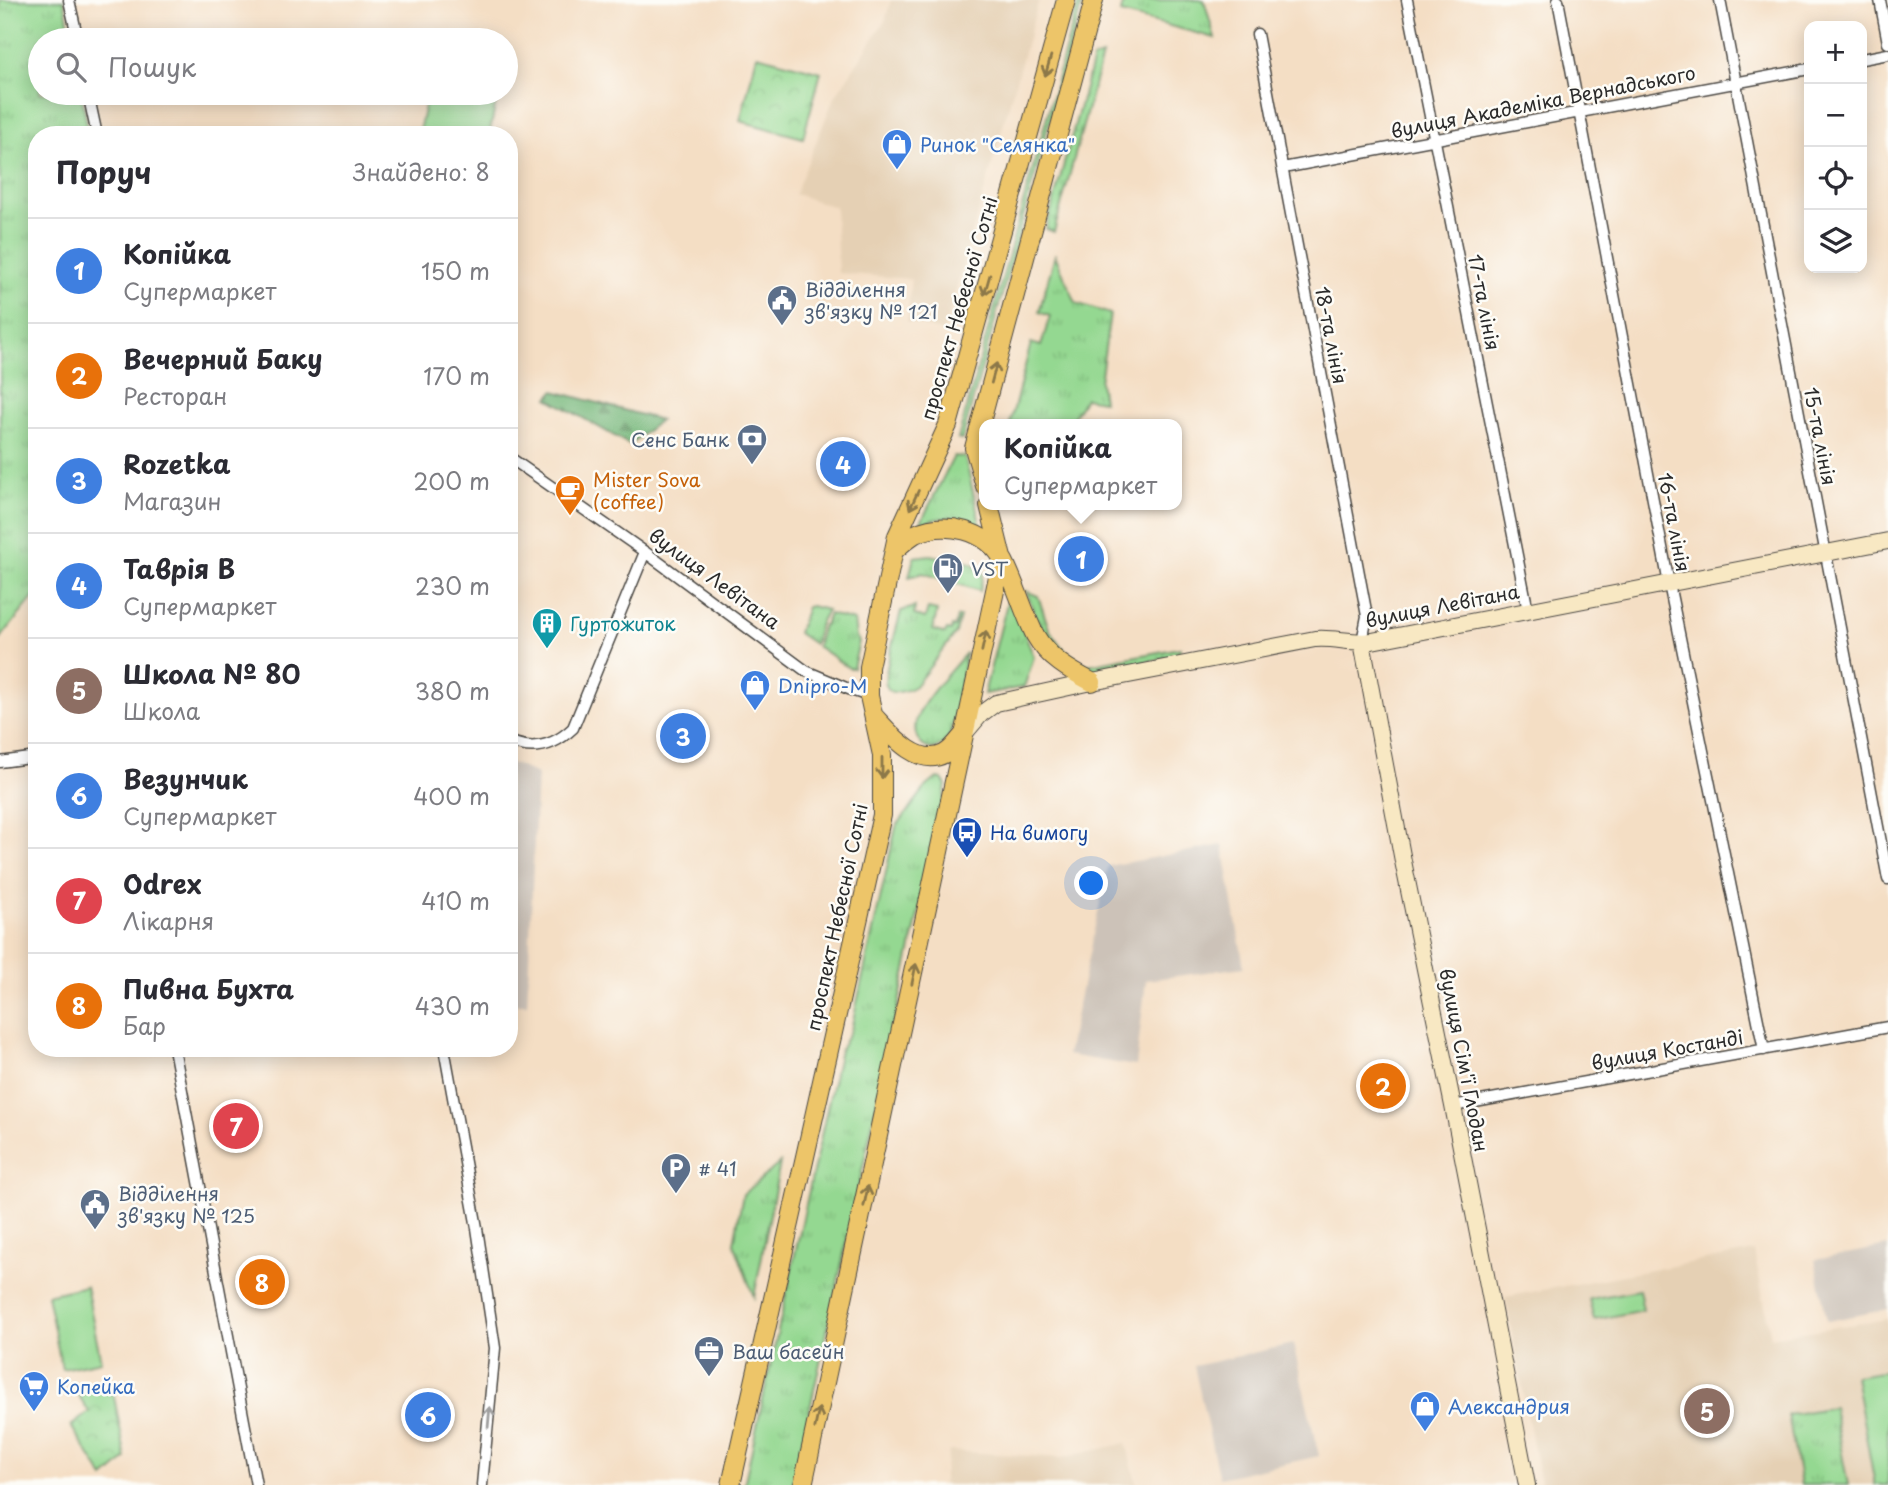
<!DOCTYPE html>
<html lang="uk">
<meta charset="utf-8">
<style>
body{margin:0;font-family:"Playpen Sans",sans-serif;background:#f7f7f7;color:#2b2b33}
.controls{position:absolute;right:21px;top:21px;display:grid;overflow:hidden;border-radius:14px;box-shadow:0 4px 18px #0003}
.controls button{width:63px;height:63px;display:grid;place-items:center;padding:0;border:0;border-bottom:2px solid #e1e1e2;background:#fff;color:#2b2b33;font:35px sans-serif}
.you{position:absolute;left:1092px;top:884px;width:24px;height:24px;margin:-18px;border:5px solid #fff;border-radius:50%;background:#1a73e8;box-shadow:0 0 0 10px #1a73e833}
.badge{display:grid;place-items:center;width:46px;height:46px;border-radius:50%;background:#b5179e;color:#fff;font-size:23px;font-weight:700}
.pin{position:absolute;translate:-50% -50%;border:4px solid #fff;box-shadow:0 2px 7px #0006}
.popup{position:absolute;left:979px;top:419px;width:203px;height:91px;box-sizing:border-box;display:grid;place-content:center;border-radius:14px;background:#fff;filter:drop-shadow(0 2px 5px #0005);font-size:23px;white-space:nowrap;color:#7c7c81}
.popup b{font-size:26px;color:#2b2b33}
.popup::after{content:'';position:absolute;left:50%;top:100%;margin-left:-14px;border:14px solid transparent;border-top-color:#fff}
.list{margin:0;padding:0;list-style:none}
h2{display:flex;justify-content:space-between;align-items:center;height:91px;margin:0;padding:0 28px;font-size:30px}
h2 small{font-size:23px;font-weight:400;color:#7c7c81}
.list li{display:grid;grid-template-columns:46px 1fr auto;gap:21px;align-items:center;box-sizing:border-box;height:105px;padding:0 28px;border-top:2px solid #e1e1e2}
.list b{display:block;font-size:26px;white-space:nowrap}
.list p{margin:0;font-size:23px;white-space:nowrap;color:#7c7c81}
.list em{font-size:23px;font-style:normal;color:#7c7c81}
.icon{flex:none;width:38px;height:38px;fill:none;stroke:currentColor;stroke-width:2;stroke-linecap:round;stroke-linejoin:round}
.map{position:relative;flex:none;width:1888px;height:1485px;overflow:hidden}
.search{position:absolute;background:#fff;box-shadow:0 4px 18px #0003;left:28px;top:28px;width:490px;height:77px;display:flex;align-items:center;gap:18px;box-sizing:border-box;padding:0 24px;border-radius:38px;color:#7c7c81;font-size:26px}
.panel{position:absolute;background:#fff;box-shadow:0 4px 18px #0003;left:28px;top:126px;width:490px;height:931px;border-radius:28px}
.map>svg:first-child{display:block}
.built{fill:#e5d0b4}
.industrial{fill:#ccc2b8}
.grass{fill:url(#grass-tufts);stroke:#60825e;stroke-width:2}
.forest{fill:url(#forest-firs);stroke:#517253;stroke-width:2}
.park{fill:url(#park-crowns);stroke:#60825e;stroke-width:2}
.pitch{fill:#94d891;stroke:#60825e;stroke-width:2}
.lines{fill:none;stroke-linecap:round;stroke-linejoin:round}
.street-casing{stroke:#494642;stroke-width:13}
.secondary-casing{stroke:#494642;stroke-width:18}
.primary-casing{stroke:#494642;stroke-width:20}
.street{stroke:#fff;stroke-width:10}
.secondary{stroke:#f8e8c3;stroke-width:16}
.primary{stroke:#edc569;stroke-width:18}
.oneway{stroke:#8c784a}
.oneway2{stroke:#a0a0a0}
.labels{text-anchor:middle;dominant-baseline:central;stroke-width:5;stroke-linejoin:round;paint-order:stroke}
.street-label{font-size:19px;fill:#2b2b2b;stroke:#fdfcf7}
.shop-label{font-size:19px;fill:#366cbe;stroke:#fdfcf7;text-anchor:start}
.service-label{font-size:19px;fill:#4e5e75;stroke:#fdfcf7;text-anchor:start}
.food-label{font-size:19px;fill:#c56008;stroke:#fdfcf7;text-anchor:start}
.culture-label{font-size:19px;fill:#0d838f;stroke:#fdfcf7;text-anchor:start}
.transit-label{font-size:19px;fill:#164399;stroke:#fdfcf7;text-anchor:start}
</style>
<div class="map">
<svg width="1888" height="1485" viewBox="0 0 1888 1485">
<defs>
<pattern id="grass-tufts" width="24" height="20" patternUnits="userSpaceOnUse" patternTransform="scale(1.75)"><rect width="24" height="20" fill="#94d891"/><path d="M3 7l-1-3M5 7V3M7 7l1-3M15 17l-1-3M17 17v-4M19 17l1-3" fill="none" stroke="#80ba7d"/></pattern>
<pattern id="forest-firs" width="22" height="20" patternUnits="userSpaceOnUse" patternTransform="scale(1.75)"><rect width="22" height="20" fill="#77b87b"/><path d="M5 1l3.5 6h-7zM16 11l3.5 6h-7z" fill="#629665"/></pattern>
<pattern id="park-crowns" width="20" height="18" patternUnits="userSpaceOnUse" patternTransform="scale(1.75)"><rect width="20" height="18" fill="#94d891"/><path d="M2 6a3 3 0 1 1 6 0M12 15a3 3 0 1 1 6 0" fill="none" stroke="#80ba7d"/></pattern>
</defs>
<rect width="100%" height="100%" fill="#fdfcf7"/>
<filter id="ink" filterUnits="userSpaceOnUse"><feTurbulence type="fractalNoise" baseFrequency=".0143" numOctaves="2"/><feDisplacementMap in="SourceGraphic" scale="14" xChannelSelector="R" yChannelSelector="G"/><feConvolveMatrix kernelMatrix="1 2 1 2 8 2 1 2 1" color-interpolation-filters="sRGB"/></filter>
<filter id="wash" filterUnits="userSpaceOnUse"><feTurbulence type="fractalNoise" baseFrequency=".00686" numOctaves="4" result="noise"/><feDisplacementMap in="SourceGraphic" scale="28" xChannelSelector="R" yChannelSelector="G"/><feGaussianBlur stdDeviation="1.57" result="paint"/><feColorMatrix in="noise" values="0 0 0 0 0 0 0 0 0 0 0 0 0 0 0 0 0 1.4 0 .05"/><feComposite in="paint" operator="in"/></filter>
<g filter="url(#wash)">
<rect width="100%" height="100%" fill="#f4dec4"/>
<path class="built" d="M891,0H1039L944,332L907,322L911,279L838,273L835,207L795,194L834,98L885,21Z
M1754,1251L1771,1337L1888,1319V1485H1541L1505,1297Z
M1126,1443L1137,1485H942L949,1451L1062,1458Z"/>
<path class="industrial" d="M509,762L537,774L527,1004H509Z
M1223,845L1244,967L1146,980L1136,1066L1067,1055L1108,866Z
M1888,1246V1309L1827,1321L1815,1260Z
M1293,1344L1319,1456L1219,1478L1194,1366Z"/>
<path class="grass" d="M0,0H64L72,40H40V93H81L89,135H37V593L0,639Z
M1079,0H1083L962,440L958,439Z
M1124,0H1204L1215,38L1121,13Z
M1102,56L1054,232L1046,229L1093,59Z
M1055,255L1076,303L1110,314L1100,382L1103,401L1085,398L1069,424H1010L1031,343L1041,346L1050,316L1039,312Z
M954,456L965,457L981,528C956,516 946,514 920,524Z
M930,555L971,563L983,572L980,591L923,573L909,577L914,557Z
M1026,591L1038,596L1049,629L1061,646L1074,657L1088,665L1180,648L1181,655L1091,672C1052,663 1039,625 1026,591Z
M1009,595L1034,657L1024,687L984,694Z
M811,606L827,610L820,623L814,644L798,633L807,607Z
M915,607L914,615L925,618L928,609L937,611L933,630L945,634L947,630L951,631L952,626L955,627L957,617H960L956,633L915,686C909,690 890,697 886,687C882,675 898,625 901,611Z
M829,614L854,621L856,636L859,642L853,668H849L817,646L823,625H825Z
M966,653C962,670 955,727 948,738C931,762 909,741 917,718C924,698 951,671 966,653Z
M937,778L942,779L946,785L942,806L809,1413L792,1485H744L840,1050L851,1030L896,827L926,787Z
M780,1163L754,1297L734,1243L743,1194Z
M1833,1407L1848,1485H1801L1788,1415Z"/>
<path class="forest" d="M554,391L660,420L630,445L548,398Z"/>
<path class="park" d="M757,55L821,72L803,138L740,121Z
M111,1381L126,1459L104,1478L71,1426L89,1412L74,1388Z"/>
<path class="pitch" d="M428,93H498L489,135H418Z
M86,1286L101,1361L62,1369L47,1295Z
M1639,1290L1643,1310L1594,1320L1589,1299Z
M1888,1371V1485H1875L1855,1376Z"/>
</g>
<g filter="url(#ink)">
<g class="lines">
<g class="street-casing">
<path id="street" d="M69,0L78,40
M1407,0L1528,611
M1558,0L1669,584L1764,1050
M1720,0L1888,879
M1880,0L1888,43
M1257,34L1367,616L1362,642
M1862,59L1888,54
M88,93L97,135
M1283,168L1809,69
M509,457L645,552L806,671L851,690L869,696
M509,741C533,752 554,746 573,728L645,552
M0,762L37,757
M174,1048L256,1485
M444,1048L477,1228L495,1348L482,1485
M1453,1106L1888,1027"/>
</g>
<g class="secondary-casing">
<path id="secondary" d="M1362,642L1403,861L1453,1106L1527,1485
M964,734L981,714L996,703L1092,682L1315,639C1334,637 1353,644 1372,641L1888,541"/>
</g>
<g class="primary-casing">
<path id="primary" d="M985,486L974,448L1094,0
M894,551C901,545 908,538 915,534C946,520 987,530 1004,561C1016,585 1023,611 1035,635C1048,658 1069,670 1092,682
M874,716C889,732 917,768 944,754C952,750 958,741 964,734
M731,1485L882,815V755L869,696V667L897,536L948,425L1066,0
M803,1485L1002,558L989,505"/>
</g>
<use href="#street" class="street"/>
<use href="#secondary" class="secondary"/>
<use href="#primary" class="primary"/>
</g>
<defs><path id="oneway-shaft" d="M-6 0H5M1.5-3L5.5 0L1.5 3" fill="none" stroke-width="1.6" stroke-linecap="round" stroke-linejoin="round" transform="scale(1.75)"/></defs>
<g class="oneway">
<use href="#oneway-shaft" transform="translate(1048 66) rotate(106)"/>
<use href="#oneway-shaft" transform="translate(987 285) rotate(106)"/>
<use href="#oneway-shaft" transform="translate(994 373) rotate(-75)"/>
<use href="#oneway-shaft" transform="translate(914 500) rotate(115)"/>
<use href="#oneway-shaft" transform="translate(984 641) rotate(-78)"/>
<use href="#oneway-shaft" transform="translate(882 768) rotate(90)"/>
<use href="#oneway-shaft" transform="translate(914 974) rotate(-78)"/>
<use href="#oneway-shaft" transform="translate(866 1196) rotate(-78)"/>
<use href="#oneway-shaft" transform="translate(817 1418) rotate(-78)"/>
</g>
<use class="oneway2" href="#oneway-shaft" transform="translate(489 1417) rotate(-85)"/>
</g>
<defs>
<g id="shop-pin" transform="scale(1.575)"><path d="M0 17L-7.5 6A9.5 9.5 0 1 1 7.5 6Z" fill="#3f7fe0" stroke="#fdfcf7"/><path d="M-5-2.5h2.3a2.7 3.5 0 0 1 5.4 0H5L5.5 6h-11ZM-1.5-2.5h3a1.5 2.3 0 0 0-3 0Z" fill="#fff"/></g>
<g id="civic-pin" transform="scale(1.575)"><path d="M0 17L-7.5 6A9.5 9.5 0 1 1 7.5 6Z" fill="#5c6f8a" stroke="#fdfcf7"/><path d="M-.6-6.5H3V-4.5H.6V-3L4-1V1h2V6H-6V1h2V-1L-.6-3ZM-1.2 2.5V6h2.4V2.5Z" fill="#fff"/></g>
<g id="bank-pin" transform="scale(1.575)"><path d="M0 17L-7.5 6A9.5 9.5 0 1 1 7.5 6Z" fill="#5c6f8a" stroke="#fdfcf7"/><path d="M-6-4H6V4H-6ZM0-2.3a2.3 2.3 0 1 0 0 4.6a2.3 2.3 0 1 0 0-4.6Z" fill="#fff"/></g>
<g id="cafe-pin" transform="scale(1.575)"><path d="M0 17L-7.5 6A9.5 9.5 0 1 1 7.5 6Z" fill="#e8710a" stroke="#fdfcf7"/><path d="M-5.5-4.5H6V0H3Q3 3.5 0 3.5H-2.5Q-5.5 3.5-5.5 0ZM3-3.2v2h1.7v-2ZM-6 4.5H4V6H-6Z" fill="#fff"/></g>
<g id="fuel-pin" transform="scale(1.575)"><path d="M0 17L-7.5 6A9.5 9.5 0 1 1 7.5 6Z" fill="#5c6f8a" stroke="#fdfcf7"/><path d="M-5.5-6h7V0h2V4h1.3V-2.5L3-4.5l.8-.8L6-3V5H2.5V1h-1V6h-7ZM-4.2-4.7v3.2H.2V-4.7Z" fill="#fff"/></g>
<g id="building-pin" transform="scale(1.575)"><path d="M0 17L-7.5 6A9.5 9.5 0 1 1 7.5 6Z" fill="#0f9aa8" stroke="#fdfcf7"/><path d="M-4-6H4V6H1V3H-1V6H-4ZM-2.5-4.3h1.7v1.8h-1.7ZM.8-4.3h1.7v1.8H.8ZM-2.5-1h1.7V.8h-1.7ZM.8-1h1.7V.8H.8Z" fill="#fff"/></g>
<g id="bus-pin" transform="scale(1.575)"><path d="M0 17L-7.5 6A9.5 9.5 0 1 1 7.5 6Z" fill="#1a4fb4" stroke="#fdfcf7"/><path d="M-5-6H5V4H4V6H2V4H-2V6H-4V4H-5ZM-3.5-4V0h7V-4ZM-3.5 1.2v1.5H-2V1.2ZM2 1.2v1.5H3.5V1.2Z" fill="#fff"/></g>
<g id="parking-pin" transform="scale(1.575)"><path d="M0 17L-7.5 6A9.5 9.5 0 1 1 7.5 6Z" fill="#5c6f8a" stroke="#fdfcf7"/><path d="M-3.5-5.5H1a3.5 3.5 0 0 1 0 7H-1V5.5H-3.5ZM-1-3.4V-.6H.8a1.4 1.4 0 0 0 0-2.8Z" fill="#fff"/></g>
<g id="office-pin" transform="scale(1.575)"><path d="M0 17L-7.5 6A9.5 9.5 0 1 1 7.5 6Z" fill="#5c6f8a" stroke="#fdfcf7"/><path d="M-6-3h4V-5.5h4V-3h4V5H-6ZM-1-4.5V-3h2v-1.5ZM-6 0V1H6V0Z" fill="#fff"/></g>
<g id="supermarket-pin" transform="scale(1.575)"><path d="M0 17L-7.5 6A9.5 9.5 0 1 1 7.5 6Z" fill="#3f7fe0" stroke="#fdfcf7"/><path d="M-6-5.5h2.5l.6 2H6L4.5 2H-2.5L-4.4-4H-6ZM-1.5 3.2a1.3 1.3 0 1 0 .1 0ZM3 3.2a1.3 1.3 0 1 0 .1 0Z" fill="#fff"/></g>
</defs>
<g fill-rule="evenodd">
<use href="#shop-pin" x="897" y="144"/>
<use href="#civic-pin" x="782" y="300"/>
<use href="#bank-pin" x="752" y="439"/>
<use href="#cafe-pin" x="570" y="490"/>
<use href="#fuel-pin" x="948" y="568"/>
<use href="#building-pin" x="547" y="623"/>
<use href="#shop-pin" x="755" y="685"/>
<use href="#bus-pin" x="967" y="832"/>
<use href="#parking-pin" x="676" y="1168"/>
<use href="#civic-pin" x="95" y="1204"/>
<use href="#office-pin" x="709" y="1351"/>
<use href="#supermarket-pin" x="34" y="1386"/>
<use href="#shop-pin" x="1425" y="1406"/>
</g>
<g class="labels">
<g class="street-label">
<text transform="translate(1543 101) rotate(-11)">вулиця Академіка Вернадського</text>
<text transform="translate(1485 302) rotate(79)">17-та лінія</text>
<text transform="translate(958 308) rotate(-74)">проспект Небесної Сотні</text>
<text transform="translate(1332 335) rotate(79)">18-та лінія</text>
<text transform="translate(1821 436) rotate(79)">15-та лінія</text>
<text transform="translate(1675 522) rotate(79)">16-та лінія</text>
<text transform="translate(715 578) rotate(36)">вулиця Левітана</text>
<text transform="translate(1442 605) rotate(-11)">вулиця Левітана</text>
<text transform="translate(836 917) rotate(-78)">проспект Небесної Сотні</text>
<text transform="translate(1667 1049) rotate(-10)">вулиця Костанді</text>
<text transform="translate(1465 1060) rotate(79)">вулиця Сім'ї Глодан</text>
</g>
<g class="shop-label">
<text x="920" y="144">Ринок "Селянка"</text>
<text x="778" y="685">Dnipro-M</text>
<text x="57" y="1386">Копейка</text>
<text x="1448" y="1406">Александрия</text>
</g>
<g class="service-label">
<text x="805" y="289">Відділення<tspan x="805" dy="22">зв'язку № 121</tspan></text>
<text x="729" y="439" text-anchor="end">Сенс Банк</text>
<text x="971" y="568">VST</text>
<text x="699" y="1168"># 41</text>
<text x="118" y="1193">Відділення<tspan x="118" dy="22">зв'язку № 125</tspan></text>
<text x="732" y="1351">Ваш басейн</text>
</g>
<g class="food-label">
<text x="593" y="479">Mister Sova<tspan x="593" dy="22">(coffee)</tspan></text>
</g>
<g class="culture-label">
<text x="570" y="623">Гуртожиток</text>
</g>
<g class="transit-label">
<text x="990" y="832">На вимогу</text>
</g>
</g>
</svg>
<div class="controls">
<button>+</button>
<button>−</button>
<button><svg class="icon" aria-label="locate" viewBox="0 0 24 24"><circle cx="12" cy="12" r="6"/><path d="M12 2v4M12 18v4M2 12h4M18 12h4"/></svg></button>
<button><svg class="icon" aria-label="layers" viewBox="0 0 24 24"><path d="M12 4l9 5-9 5-9-5zM3 14l9 5 9-5"/></svg></button>
</div>
<div class="you"></div>
<div class="pin badge" style="left:1081px;top:559px;background:#3f7fe0">1</div>
<div class="popup"><b>Копійка</b>Супермаркет</div>
<div class="pin badge" style="left:1383px;top:1086px;background:#e8710a">2</div>
<div class="pin badge" style="left:683px;top:736px;background:#3f7fe0">3</div>
<div class="pin badge" style="left:843px;top:464px;background:#3f7fe0">4</div>
<div class="pin badge" style="left:1707px;top:1411px;background:#8d6e63">5</div>
<div class="pin badge" style="left:428px;top:1415px;background:#3f7fe0">6</div>
<div class="pin badge" style="left:236px;top:1126px;background:#e0444e">7</div>
<div class="pin badge" style="left:262px;top:1282px;background:#e8710a">8</div>
<div class="search"><svg class="icon" aria-label="search" viewBox="0 0 24 24"><circle cx="10" cy="10" r="6"/><path d="M15 15l6 6"/></svg>Пошук</div>
<section class="panel">
<h2>Поруч<small>Знайдено: 8</small></h2>
<ul class="list">
<li><span class="badge" style="background:#3f7fe0">1</span><div><b>Копійка</b><p>Супермаркет</p></div><em>150 m</em></li>
<li><span class="badge" style="background:#e8710a">2</span><div><b>Вечерний Баку</b><p>Ресторан</p></div><em>170 m</em></li>
<li><span class="badge" style="background:#3f7fe0">3</span><div><b>Rozetka</b><p>Магазин</p></div><em>200 m</em></li>
<li><span class="badge" style="background:#3f7fe0">4</span><div><b>Таврія В</b><p>Супермаркет</p></div><em>230 m</em></li>
<li><span class="badge" style="background:#8d6e63">5</span><div><b>Школа № 80</b><p>Школа</p></div><em>380 m</em></li>
<li><span class="badge" style="background:#3f7fe0">6</span><div><b>Везунчик</b><p>Супермаркет</p></div><em>400 m</em></li>
<li><span class="badge" style="background:#e0444e">7</span><div><b>Odrex</b><p>Лікарня</p></div><em>410 m</em></li>
<li><span class="badge" style="background:#e8710a">8</span><div><b>Пивна Бухта</b><p>Бар</p></div><em>430 m</em></li>
</ul>
</section>
</div>
